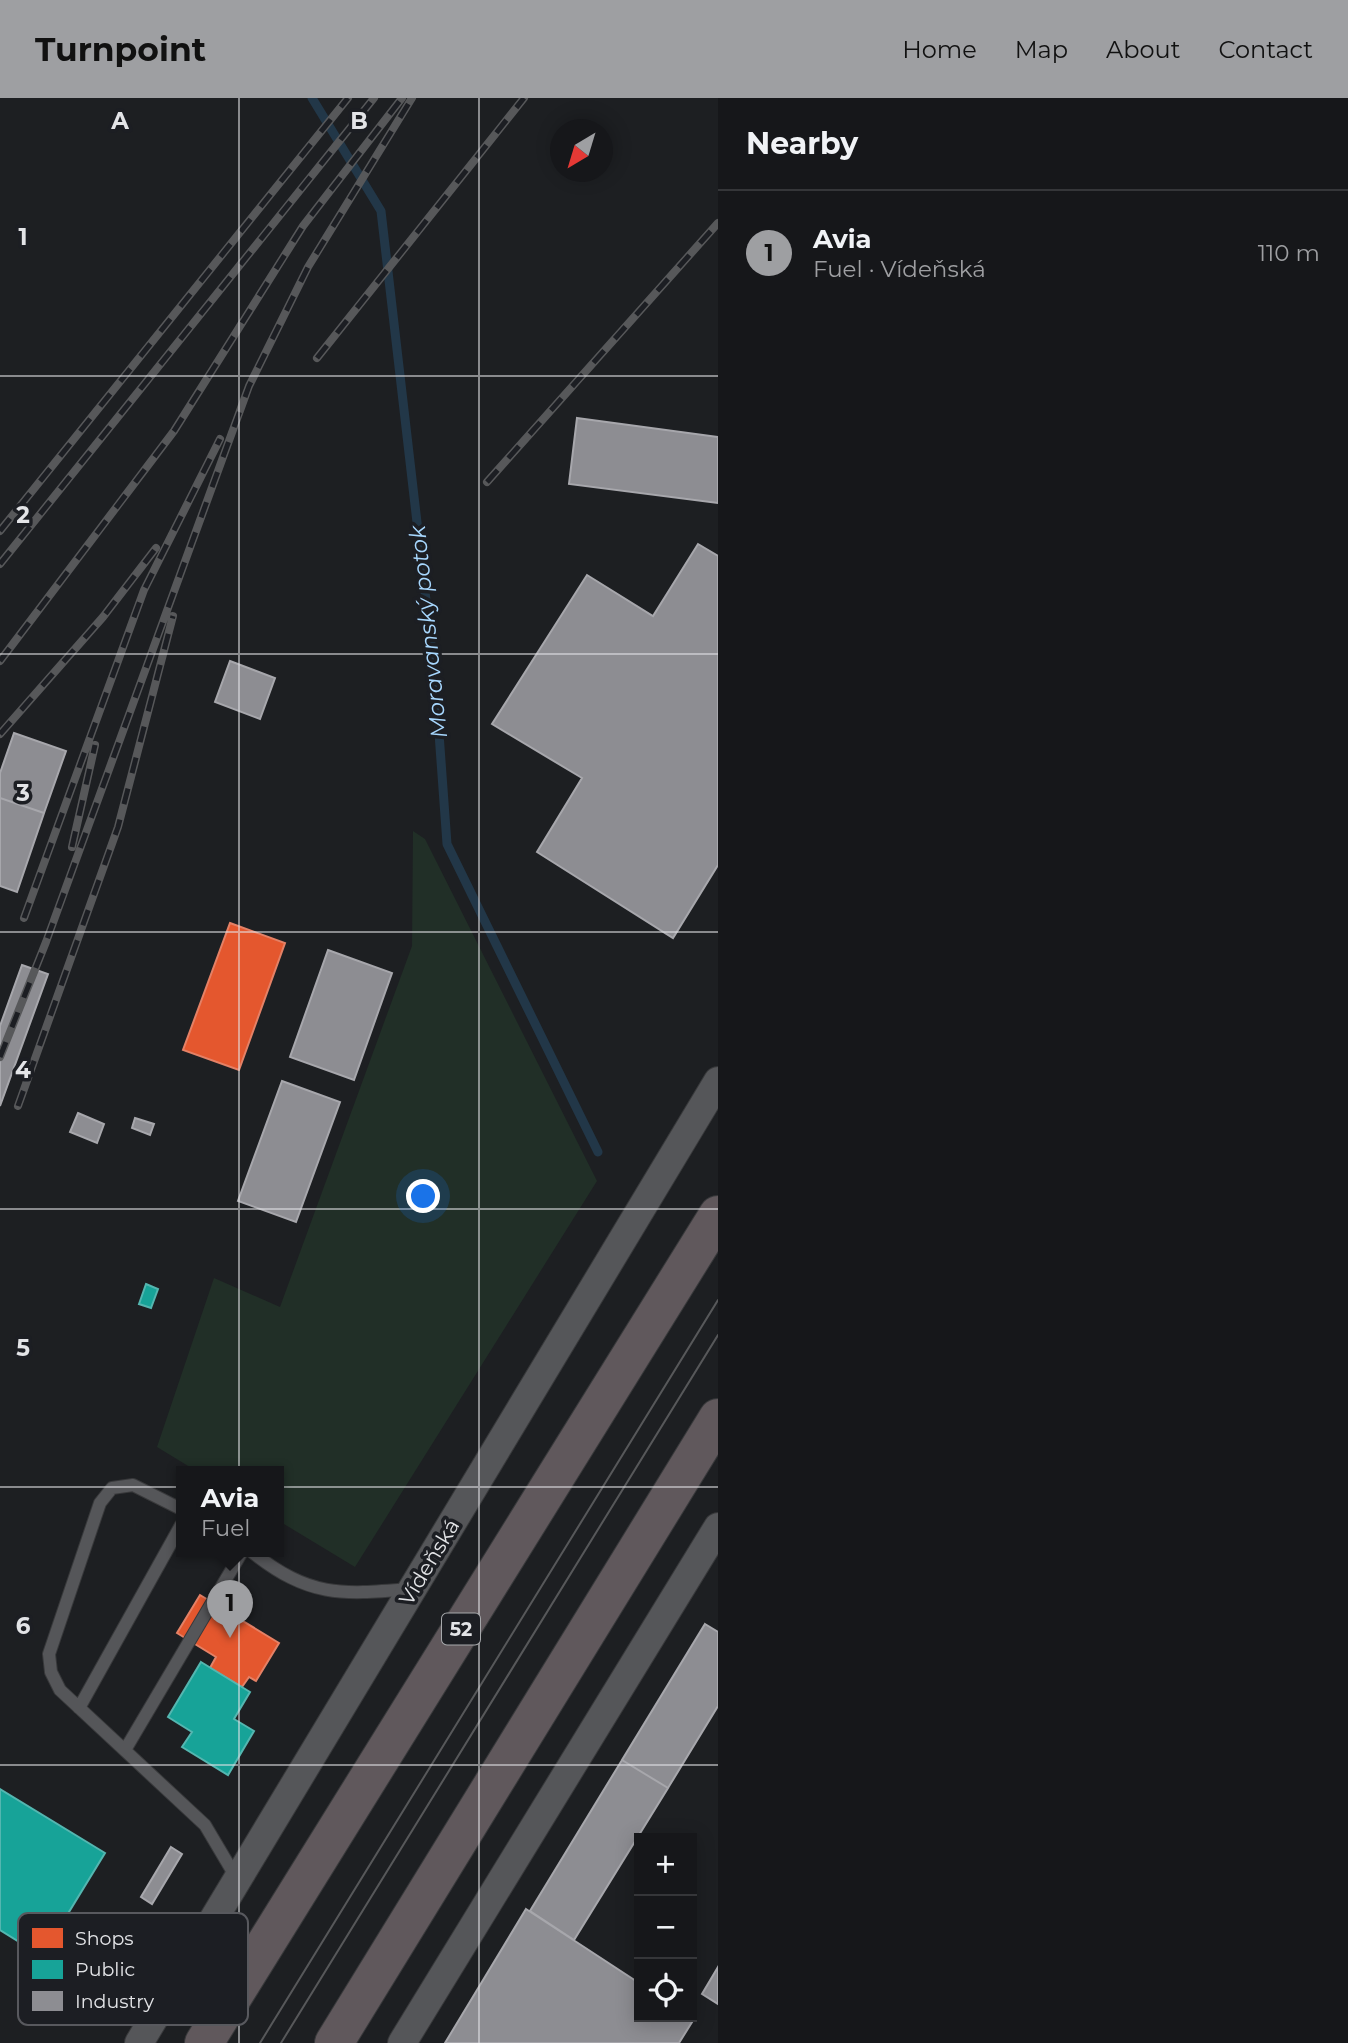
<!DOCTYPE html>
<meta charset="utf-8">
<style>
body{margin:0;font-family:Montserrat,sans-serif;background:#1f2023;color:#f1f3f6}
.controls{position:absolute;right:21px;bottom:21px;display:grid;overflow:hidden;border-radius:0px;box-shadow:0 4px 18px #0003}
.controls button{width:63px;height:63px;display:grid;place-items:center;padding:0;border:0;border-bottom:2px solid #353639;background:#16171a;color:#f1f3f6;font:35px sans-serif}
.compass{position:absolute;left:550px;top:21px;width:63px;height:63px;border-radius:50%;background:#16171a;box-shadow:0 4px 18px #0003;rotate:218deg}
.you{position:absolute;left:424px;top:1099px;width:24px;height:24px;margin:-18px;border:5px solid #fff;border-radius:50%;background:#1a73e8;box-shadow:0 0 0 10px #1a73e833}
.badge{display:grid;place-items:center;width:46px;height:46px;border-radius:50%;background:#9e9fa2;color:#111;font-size:23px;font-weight:700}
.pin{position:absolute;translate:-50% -58px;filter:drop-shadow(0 2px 4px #0008)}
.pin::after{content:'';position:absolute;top:37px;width:24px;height:21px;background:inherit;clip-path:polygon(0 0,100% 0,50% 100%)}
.popup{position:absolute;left:176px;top:1368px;width:108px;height:91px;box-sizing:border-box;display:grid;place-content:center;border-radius:0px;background:#16171a;filter:drop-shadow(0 2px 5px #0005);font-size:23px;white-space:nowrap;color:#9e9fa2}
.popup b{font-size:26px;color:#f1f3f6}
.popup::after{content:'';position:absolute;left:50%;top:100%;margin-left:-14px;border:14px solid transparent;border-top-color:#16171a}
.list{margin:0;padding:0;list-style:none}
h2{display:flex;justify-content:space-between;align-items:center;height:91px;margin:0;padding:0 28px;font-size:30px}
h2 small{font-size:23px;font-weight:400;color:#9e9fa2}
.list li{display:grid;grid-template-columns:46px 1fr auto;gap:21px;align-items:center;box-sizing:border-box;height:126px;padding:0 28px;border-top:2px solid #353639}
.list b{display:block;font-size:26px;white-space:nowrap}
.list p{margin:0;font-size:23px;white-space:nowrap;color:#9e9fa2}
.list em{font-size:23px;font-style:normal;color:#9e9fa2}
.icon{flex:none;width:38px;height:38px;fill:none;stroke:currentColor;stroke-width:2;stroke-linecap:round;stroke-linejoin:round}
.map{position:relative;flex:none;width:718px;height:1945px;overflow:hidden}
header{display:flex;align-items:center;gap:42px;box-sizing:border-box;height:98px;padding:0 35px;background:#9e9fa2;color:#111}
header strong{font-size:33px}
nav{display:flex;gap:38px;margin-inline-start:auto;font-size:24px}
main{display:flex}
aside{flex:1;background:#16171a}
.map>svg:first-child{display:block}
.green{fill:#212f27}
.shops{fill:#e4572e;stroke:#e48166;stroke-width:2}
.public{fill:#17a398;stroke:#54b6b0;stroke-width:2}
.industry{fill:#8d8d92;stroke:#a7a7ac;stroke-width:2}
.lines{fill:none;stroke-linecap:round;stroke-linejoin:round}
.stream{stroke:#223748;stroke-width:9}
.service-casing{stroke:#38393b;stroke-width:14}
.tertiary-casing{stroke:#38393b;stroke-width:30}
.trunk-casing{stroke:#38393b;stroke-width:40}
.service{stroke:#555659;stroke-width:12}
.tertiary{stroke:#555659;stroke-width:28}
.trunk{stroke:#60585c;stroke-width:38}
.tram{stroke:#57585a;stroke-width:2}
.rail-casing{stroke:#57585a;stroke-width:8}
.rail{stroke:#1c1e23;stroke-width:5;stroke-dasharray:16;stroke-linecap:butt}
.grid{fill:none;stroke:#e3e4e7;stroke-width:2;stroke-opacity:0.55}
.labels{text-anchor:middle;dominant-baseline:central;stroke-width:7;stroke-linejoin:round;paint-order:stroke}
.shield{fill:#1c1e23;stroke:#a7a9ac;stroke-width:2}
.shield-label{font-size:19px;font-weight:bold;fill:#e3e4e7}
.street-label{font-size:21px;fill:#e3e4e7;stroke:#1c1e23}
.water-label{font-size:23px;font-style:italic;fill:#a7d7fe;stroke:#1c1e23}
.key{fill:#1c1e23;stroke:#58595e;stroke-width:2}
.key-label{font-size:19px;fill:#e3e4e7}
.grid-label{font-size:23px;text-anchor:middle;font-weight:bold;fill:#e3e4e7;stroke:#1c1e23;stroke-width:7;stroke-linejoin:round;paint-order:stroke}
</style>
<header>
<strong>Turnpoint</strong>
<nav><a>Home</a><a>Map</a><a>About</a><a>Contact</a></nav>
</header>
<main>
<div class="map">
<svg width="718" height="1945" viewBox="0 0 718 1945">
<rect width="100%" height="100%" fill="#1d1f22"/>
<path class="green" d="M413,733L425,741L597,1083L355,1469L279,1423V1374H198L157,1349L214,1180L280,1209L412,848Z"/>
<path class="shops" d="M230,825L285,845L239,972L183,952Z
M200,1497L279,1545L256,1583L249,1579L242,1589L210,1570L216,1559L177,1535Z"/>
<path class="public" d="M146,1186L158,1191L151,1210L139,1206Z
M201,1564L250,1594L234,1621L254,1633L228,1677L182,1649L192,1634L168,1619Z
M0,1691L105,1755L42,1858L0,1832Z"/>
<path class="industry" d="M577,320L718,339V405L569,386Z
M698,446L718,458V767L673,840L537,754L582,680L492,626L587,477L653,518Z
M230,563L275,580L260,621L215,604Z
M14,635L66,653L44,715L0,700V675Z
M0,700L44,715L17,794L0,788Z
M328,852L392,875L354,982L290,959Z
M22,867L48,876L0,1008V928Z
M282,983L340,1004L296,1124L238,1103Z
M78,1015L104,1026L97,1045L70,1034Z
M135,1020L154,1026L150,1037L132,1030Z
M705,1526L718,1534V1608L668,1690L622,1662Z
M622,1662L668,1690L574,1842L530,1813Z
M171,1749L182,1756L152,1806L141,1799Z
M526,1811L639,1885V1919L694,1921L679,1945H445Z
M718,1869V1906L702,1896Z"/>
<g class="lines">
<path class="stream" d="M312,0L381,113L435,580L447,746L598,1054"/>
<g class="service-casing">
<path id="service" d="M181,1411L133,1387L112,1390L100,1405L49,1556L51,1574L60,1592L205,1727L237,1781
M252,1454C309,1499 340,1497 409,1491
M79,1610L181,1427
M125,1652L242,1454"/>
</g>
<g class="tertiary-casing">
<path id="tertiary" d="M139,1945L718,983
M402,1945L718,1429"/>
</g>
<g class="trunk-casing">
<path id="trunk" d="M204,1945L718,1117
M334,1945L718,1320"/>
</g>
<use href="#service" class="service"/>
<use href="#tertiary" class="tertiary"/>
<use href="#trunk" class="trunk"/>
<path class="tram" d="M260,1945L718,1202
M281,1945L718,1237"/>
<g class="rail-casing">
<path id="rail" d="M317,260L524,0
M487,384L718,125
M0,433L348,0
M0,466L374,0
M0,563L174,333L303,128L402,0
M0,636L103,519L156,450
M72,749L95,647
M24,820L144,492L220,341
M0,959L46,844L249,288L308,169L412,0
M18,1008L118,729L173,518"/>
</g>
<use href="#rail" class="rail"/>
</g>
<path class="grid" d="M239,0V1945M479,0V1945M0,278H718M0,556H718M0,834H718M0,1111H718M0,1389H718M0,1667H718"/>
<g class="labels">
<rect class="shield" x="442" y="1515.5" width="38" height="31" rx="5"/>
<g class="shield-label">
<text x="461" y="1531">52</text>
</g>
<g class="street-label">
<text transform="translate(429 1464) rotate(-59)">Vídeňská</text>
</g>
<g class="water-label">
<text transform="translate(428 534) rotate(-96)">Moravanský potok</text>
</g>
</g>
<rect x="18" y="1815" width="230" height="112" rx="10" class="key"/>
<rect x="32" y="1830" width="31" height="20" fill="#e4572e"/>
<rect x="32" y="1862" width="31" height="19" fill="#17a398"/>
<rect x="32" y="1893" width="31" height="20" fill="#8d8d92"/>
<g class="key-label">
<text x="75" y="1847">Shops</text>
<text x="75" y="1878">Public</text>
<text x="75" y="1910">Industry</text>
</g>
<g class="grid-label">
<text x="120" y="31">A</text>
<text x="359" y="31">B</text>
<text x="23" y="147">1</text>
<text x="23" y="425">2</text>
<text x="23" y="703">3</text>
<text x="23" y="980">4</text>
<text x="23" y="1258">5</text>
<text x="23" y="1536">6</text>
</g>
</svg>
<div class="controls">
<button>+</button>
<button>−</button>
<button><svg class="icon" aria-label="locate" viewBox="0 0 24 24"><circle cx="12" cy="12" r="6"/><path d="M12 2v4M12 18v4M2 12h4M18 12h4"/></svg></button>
</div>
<svg class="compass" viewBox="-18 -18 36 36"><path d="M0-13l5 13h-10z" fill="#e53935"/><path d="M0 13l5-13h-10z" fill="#9e9fa2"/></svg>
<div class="you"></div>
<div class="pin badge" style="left:230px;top:1540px">1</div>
<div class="popup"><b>Avia</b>Fuel</div>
</div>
<aside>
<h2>Nearby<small></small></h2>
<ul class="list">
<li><span class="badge">1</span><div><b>Avia</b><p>Fuel · Vídeňská</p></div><em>110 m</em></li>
</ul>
</aside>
</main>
